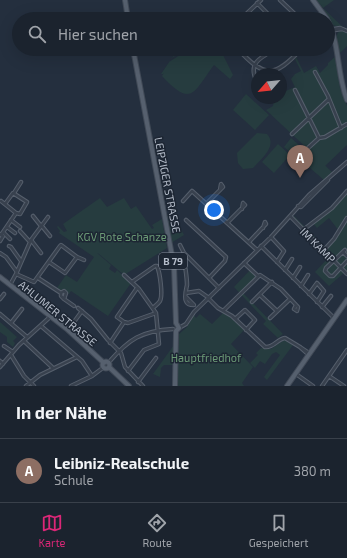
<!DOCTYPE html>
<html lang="de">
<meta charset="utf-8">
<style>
body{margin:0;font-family:"Exo 2",sans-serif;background:#242b36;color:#f1f3f6}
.compass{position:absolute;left:251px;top:68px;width:36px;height:36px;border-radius:50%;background:#1b232e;box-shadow:0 4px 16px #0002;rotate:242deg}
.you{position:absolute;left:214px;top:210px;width:14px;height:14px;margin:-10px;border:3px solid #fff;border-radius:50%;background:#1a73e8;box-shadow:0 0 0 6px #1a73e833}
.badge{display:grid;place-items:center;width:26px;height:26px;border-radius:50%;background:#db2777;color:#fff;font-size:13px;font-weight:700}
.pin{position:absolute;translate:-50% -33px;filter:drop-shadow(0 1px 2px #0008)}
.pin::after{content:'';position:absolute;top:21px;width:14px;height:12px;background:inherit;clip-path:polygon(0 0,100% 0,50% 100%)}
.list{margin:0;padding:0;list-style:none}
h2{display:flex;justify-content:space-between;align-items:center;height:52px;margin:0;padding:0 16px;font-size:17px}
h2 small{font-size:13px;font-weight:400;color:#a0a4aa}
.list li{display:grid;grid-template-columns:26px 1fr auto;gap:12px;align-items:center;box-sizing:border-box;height:64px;padding:0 16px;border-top:1px solid #39404a}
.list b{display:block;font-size:15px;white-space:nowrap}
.list p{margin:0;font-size:13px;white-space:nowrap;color:#a0a4aa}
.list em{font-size:13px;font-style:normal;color:#a0a4aa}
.icon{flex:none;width:22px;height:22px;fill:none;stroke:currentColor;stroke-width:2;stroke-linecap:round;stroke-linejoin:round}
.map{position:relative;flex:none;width:347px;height:386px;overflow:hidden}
.search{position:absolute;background:#1b232e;box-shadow:0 4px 16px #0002;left:12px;right:12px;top:12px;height:44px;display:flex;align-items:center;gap:10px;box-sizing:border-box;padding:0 14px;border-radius:22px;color:#a0a4aa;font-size:15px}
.sheet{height:116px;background:#1b232e}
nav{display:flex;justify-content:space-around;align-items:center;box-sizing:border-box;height:56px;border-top:1px solid #39404a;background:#1b232e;font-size:11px;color:#a0a4aa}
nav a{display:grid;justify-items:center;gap:2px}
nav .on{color:#db2777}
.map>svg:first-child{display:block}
.green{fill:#263c3f}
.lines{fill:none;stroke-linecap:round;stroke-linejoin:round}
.minor-casing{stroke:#565f6c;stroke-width:4.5}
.major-casing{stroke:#414a57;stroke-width:6}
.minor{stroke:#38414e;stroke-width:2.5}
.major{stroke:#56606e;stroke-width:4}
.labels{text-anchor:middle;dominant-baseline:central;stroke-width:3;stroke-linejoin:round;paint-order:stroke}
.shield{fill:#1d2633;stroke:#878f9c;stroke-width:1}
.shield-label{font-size:10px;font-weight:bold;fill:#b4bcc9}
.street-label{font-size:11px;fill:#b4bcc9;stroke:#1d2633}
.park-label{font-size:11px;fill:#6b9a76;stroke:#1d2633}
</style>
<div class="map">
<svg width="347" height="386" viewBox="0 0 347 386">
<rect width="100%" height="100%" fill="#242f3e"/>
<path class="green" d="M316,0H334L323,8L347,31V46L338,55C337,47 333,36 340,31V27L332,25L323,8Z
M197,49H220L233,75L230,79L214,65C193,93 192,108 162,76L164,73L163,74H161L176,52L185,51L173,57L169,62L183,53L198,51Z
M296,57L304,73L316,66L320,73L328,65V63L335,57L340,88L347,106V145L325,166L312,153L332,172L324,180L303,162L311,152L266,110L273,106L274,98H281V93L295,87L291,79L295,74L301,71L295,59Z
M246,94L269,115L255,130L233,110Z
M257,133L267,134C278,146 261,159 253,168L243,169L238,163L237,153Z
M291,138L308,153L301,162L284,147Z
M278,144L290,155L274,173L262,162Z
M347,190V274L345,272L329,286L315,272L329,257L292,219L294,216L326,248L339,231L329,218L317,228L312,222L333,206Z
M100,198L107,207L124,198L131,209L136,206L152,229L154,228L152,225L162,219L167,248L124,275L99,254L97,253L111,265L109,269L115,273L117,270L131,283L108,316L71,291L69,294L57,288L66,275L77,282L94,257L59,233L60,231L57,227L58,226L64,232L67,231L63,224Z
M172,212L184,235L171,243L166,216Z
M251,269L258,276L242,292L283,334L278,338L263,324L266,321L234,287Z
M223,313L230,317L244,330L231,344L253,367L242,383L244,386H177L179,334L187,327L194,315L196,318L200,314L212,324Z
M0,322L17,337L13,341L15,343L13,347L7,342V337L0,332Z
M284,340L293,345L267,380L264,377L280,355L276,352L272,354L265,364L260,361L255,368L250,363L258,355L256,353L261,348L271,349Z
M174,345V365H164L161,368L160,377L153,374Z"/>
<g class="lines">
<g class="minor-casing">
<path id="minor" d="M280,0L300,19
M257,3L268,14L269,19
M241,19L261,0
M328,30L340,28L347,31
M328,31L342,29
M238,49C264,78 275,78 301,49
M290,49L297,53
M315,72L328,96L341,128
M257,82C247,63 261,57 276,49
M295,90L319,138
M292,134L329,99
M308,148L319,138L325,137L347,124
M14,193L21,182
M1,201L16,213L1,235
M183,201L192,191L257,250
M5,204L13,193L27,202L20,214L16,213
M206,204L223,187L221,184L220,190
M298,206L301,207L328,180
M33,216L41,226
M290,216L347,274
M11,220L20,227
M186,220L226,257L225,261L209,278
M227,223C233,217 239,211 245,205L243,203L242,209
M41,225L50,236
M7,227L15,233
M303,230L332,208L347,191
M20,231L30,242
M3,232L10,239
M271,237L284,251L277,262
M31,240L41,253
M0,241L3,236L0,234
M249,242L266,224L265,222L263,228
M180,245L184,253L219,288
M9,246L11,247L21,261
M261,246L334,318
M324,250L334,239L347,218
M345,250L326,268L325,271L330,276H333L347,261
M343,252L347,256
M0,253L6,257L17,272
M184,253C184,264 187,274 187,285C186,290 184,297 186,301C187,304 191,305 194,305L186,297
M77,257L84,260
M244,263L258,276
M285,270L292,259
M16,274L34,282L60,246L61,245L77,257L65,273L49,262
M124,275L139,289L156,313L159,344L144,350L128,371
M38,278L61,293V296L64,299L66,293L64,291L61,293
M293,278L300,267
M132,282L155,266H157C160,273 163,295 160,301C158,304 155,306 153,308
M10,285L16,274L31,240L48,217
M301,286L308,275
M186,293L199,291L209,298
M309,294L317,283L324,291L317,302
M260,295L277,311
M208,298L218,308L232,316L265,347C274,348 277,339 285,338L300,347
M0,299L4,294
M64,299L74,306
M252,302L272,282
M322,307L331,296
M78,308L91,319L108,340L121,353L125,367L143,386
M223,311L260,275L281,289L298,307L297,311L294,309L296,305
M0,314L27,337
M270,318L290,299
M235,319L245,310L255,320L246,330
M124,322L117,317L137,288
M11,323L22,309
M41,326L82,361L92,376
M179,328L186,324L194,312L271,237L309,195L347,162
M68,330L82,311
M24,341L53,368
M110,343L124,322L128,323L156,313
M4,346L13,352
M11,355L24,376L34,386
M309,355L300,347L309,353
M0,361L3,364
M109,362C129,339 141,331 173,329
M0,367L19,345L50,317
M296,374L313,386
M329,376L344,386
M138,382L156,358
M26,386L40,375L77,357
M71,386L92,376L104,367
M322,386L347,350"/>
</g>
<g class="major-casing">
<path id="major" d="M125,0L128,19
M313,0L327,19
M328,21C340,46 337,75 347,100
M133,49L174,266L176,323L179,328L176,331L175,386
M0,277L68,330L104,363
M102.5 365a3.5 3.5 0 1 1 7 0a3.5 3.5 0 1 1-7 0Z
M109,367L129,386
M287,386L347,300"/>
</g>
<use href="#minor" class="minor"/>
<use href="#major" class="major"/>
</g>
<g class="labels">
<rect class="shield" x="159" y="253" width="28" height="16" rx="3"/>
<g class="shield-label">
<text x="173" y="261">B 79</text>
</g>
<g class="street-label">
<text transform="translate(168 185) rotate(79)">LEIPZIGER STRASSE</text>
<text transform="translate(318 245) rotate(45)">IM KAMP</text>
<text transform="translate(58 313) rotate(39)">AHLUMER STRASSE</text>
</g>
<g class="park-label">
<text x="122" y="236">KGV Rote Schanze</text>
<text x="206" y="357">Hauptfriedhof</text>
</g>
</g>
</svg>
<svg class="compass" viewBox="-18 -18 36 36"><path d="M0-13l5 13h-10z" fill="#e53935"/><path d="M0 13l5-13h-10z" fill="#a0a4aa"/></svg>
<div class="you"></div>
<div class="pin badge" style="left:300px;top:178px;background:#8d6e63">A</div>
<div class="search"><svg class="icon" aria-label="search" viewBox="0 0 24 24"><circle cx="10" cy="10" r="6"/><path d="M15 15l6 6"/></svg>Hier suchen</div>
</div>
<section class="sheet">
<h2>In der Nähe<small></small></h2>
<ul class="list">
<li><span class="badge" style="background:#8d6e63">A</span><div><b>Leibniz-Realschule</b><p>Schule</p></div><em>380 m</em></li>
</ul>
</section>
<nav>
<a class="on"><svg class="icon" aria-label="map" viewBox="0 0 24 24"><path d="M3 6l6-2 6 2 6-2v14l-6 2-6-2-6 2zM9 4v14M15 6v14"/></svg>Karte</a>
<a><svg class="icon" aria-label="directions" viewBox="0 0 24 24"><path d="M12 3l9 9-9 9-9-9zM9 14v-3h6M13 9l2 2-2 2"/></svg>Route</a>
<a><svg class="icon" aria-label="saved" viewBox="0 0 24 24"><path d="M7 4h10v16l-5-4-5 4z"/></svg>Gespeichert</a>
</nav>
